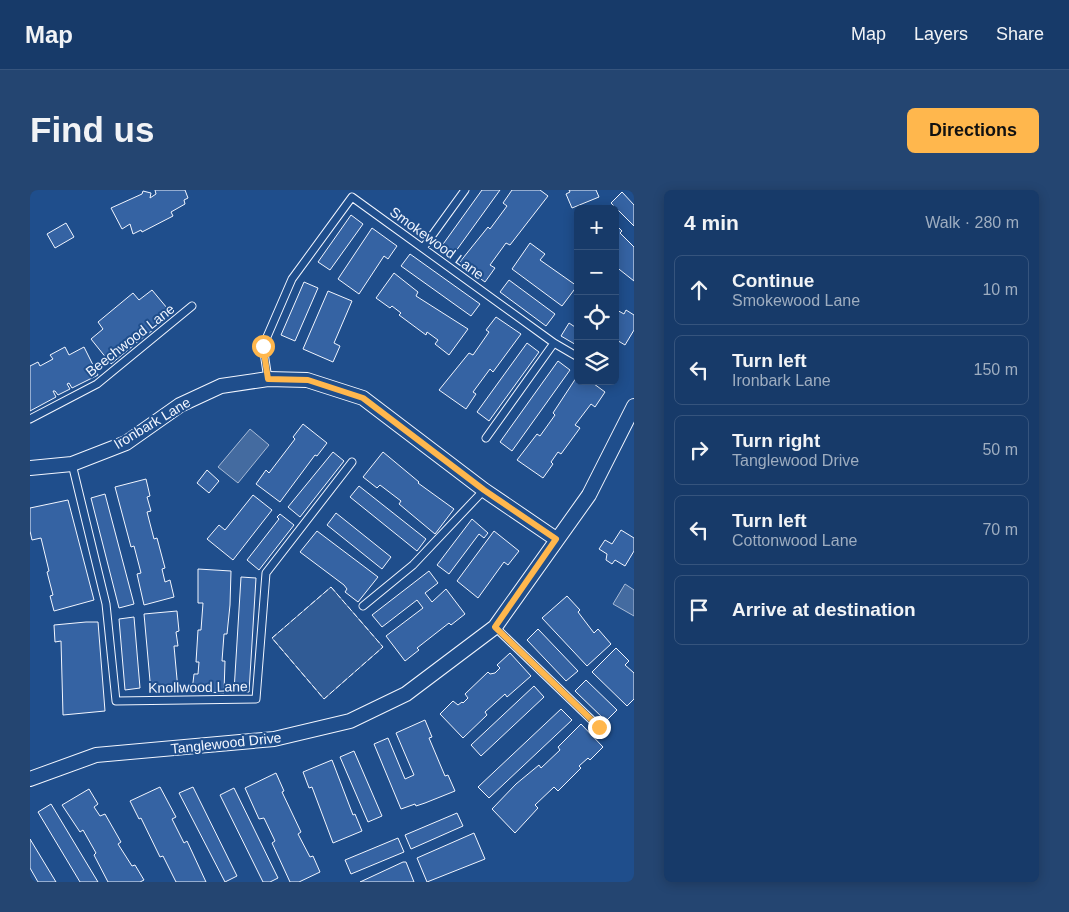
<!DOCTYPE html>
<meta charset="utf-8">
<style>
body{margin:0;font-family:Arial,sans-serif;background:#244571;color:#f1f3f6}
.controls{position:absolute;right:15px;top:15px;display:grid;overflow:hidden;border-radius:8px;box-shadow:0 2px 12px #0003}
.controls button{width:45px;height:45px;display:grid;place-items:center;padding:0;border:0;border-bottom:1px solid #36547d;background:#173a69;color:#f1f3f6;font:25px sans-serif}
.stop{position:absolute;width:15px;height:15px;margin:-11px;border:4px solid #ffb74d;border-radius:50%;background:#fff}
.stop.end{background:#ffb74d;border-color:#fff;box-shadow:0 1px 5px #0008}
.list{margin:0;padding:0;list-style:none}
h2{display:flex;justify-content:space-between;align-items:center;height:65px;margin:0;padding:0 20px;font-size:21px}
h2 small{font-size:16px;font-weight:400;color:#9eadc0}
.list li{display:grid;grid-template-columns:32px 1fr auto;gap:15px;align-items:center;box-sizing:border-box;height:70px;margin:0 10px 10px;padding:0 10px;border:1px solid #36547d;border-radius:8px}
.list b{display:block;font-size:19px;white-space:nowrap}
.list p{margin:0;font-size:16px;white-space:nowrap;color:#9eadc0}
.list em{font-size:16px;font-style:normal;color:#9eadc0}
.icon{flex:none;width:28px;height:28px;fill:none;stroke:currentColor;stroke-width:2;stroke-linecap:round;stroke-linejoin:round}
.map{position:relative;flex:none;width:604px;height:692px;overflow:hidden;border-radius:8px}
header{display:flex;align-items:center;gap:30px;box-sizing:border-box;height:70px;padding:0 25px;background:#173a69;border-bottom:1px solid #36547d}
header strong{font-size:24px}
nav{display:flex;gap:28px;margin-inline-start:auto;font-size:18px}
.intro{display:flex;align-items:center;justify-content:space-between;box-sizing:border-box;height:120px;padding:0 30px}
h1{margin:0;font-size:35px}
.button{padding:12px 22px;border-radius:8px;background:#ffb74d;color:#111;font-size:18px;font-weight:700}
main{display:flex;gap:30px;padding:0 30px}
aside{flex:1;background:#173a69;border-radius:8px;box-shadow:0 2px 12px #0003}
.map>svg:first-child{display:block}
.built{fill:#305b95;stroke:#a8bbd7}
.water{fill:#446ba0;stroke:#a8bbd7}
.building{fill:#3563a3;stroke:#f2f6ff}
.lines{fill:none;stroke-linecap:round;stroke-linejoin:round}
.service-casing{stroke:#f2f6ff;stroke-width:9}
.minor-casing{stroke:#f2f6ff;stroke-width:16}
.service{stroke:#1f4e8c;stroke-width:7}
.minor{stroke:#1f4e8c;stroke-width:14}
.fence{stroke:#f2f6ff;stroke-width:1;stroke-dasharray:6 2.5;stroke-linecap:butt}
.route{stroke:#ffb74d;stroke-width:6}
.labels{text-anchor:middle;dominant-baseline:central;stroke-width:4;stroke-linejoin:round;paint-order:stroke}
.street-label{font-size:14px;fill:#f2f6ff;stroke:#1f4e8c}
</style>
<header>
<strong>Map</strong>
<nav><a>Map</a><a>Layers</a><a>Share</a></nav>
</header>
<div class="intro"><h1>Find us</h1><a class="button">Directions</a></div>
<main>
<div class="map">
<svg width="604" height="692" viewBox="0 0 604 692">
<rect width="100%" height="100%" fill="#1f4e8c"/>
<path class="built" d="M301,397L353,457L294,509L242,448Z"/>
<path class="water" d="M220,239L239,255L208,293L188,277Z
M595,394L604,400V426L583,414Z"/>
<path class="building" d="M125,0H155L158,8L154,10L155,14L141,22L143,26L112,42L111,40L103,44L100,34L92,39L81,18L112,4L113,1L121,3L120,8L126,4Z
M452,0H470L423,65L411,57Z
M482,0H510L518,6L480,55L476,53L460,75L465,78L455,92L429,73L458,37L460,39L477,16L473,13Z
M539,0H566L569,7L542,18L536,4L540,2Z
M592,2L604,15V36L581,13Z
M321,25L333,34L300,80L288,72Z
M36,33L44,47L25,58L17,44Z
M585,34L592,41L590,43L604,57V91L585,76Z
M342,38L367,56L358,69L354,66L329,104L308,89Z
M500,53L515,64L510,70L547,96L532,116L482,79Z
M380,64L450,114L441,126L371,76Z
M364,83L388,102L386,106L438,139L419,165L405,154L408,150L397,142L396,145L369,125L371,123L362,116L360,118L346,108Z
M479,90L525,124L516,136L470,102Z
M274,92L288,98L265,151L251,145Z
M122,100L142,124L118,144L114,139L112,140L116,145L106,153L102,148L100,150L104,155L81,174L61,149L73,139L68,132L103,103L109,110Z
M298,101L322,111L304,153L310,156L303,172L273,159Z
M585,119L594,124L596,120L604,125V140L595,155L585,149Z
M466,127L491,144L463,182L460,179L443,202L446,204L436,219L409,200L439,163L443,165L459,142L456,140Z
M539,133L548,139V156L531,146Z
M497,153L509,162L459,231L447,222Z
M35,157L39,165L54,157L68,185L42,198L39,193L37,194L40,199L28,205L25,201H23L26,207L0,221V176L8,172L10,176L23,169L20,165Z
M528,171L540,180L482,261L470,252Z
M548,185V191H560L575,202L565,217L561,214L545,235L550,238L531,264L528,262L521,272L523,274L513,288L487,270L507,244L510,246L525,225L523,223Z
M273,234L297,253L287,266L285,265L250,312L226,294L236,280L239,283L265,249L263,247Z
M303,262L314,271L270,327L258,317Z
M353,262L389,292L388,293L424,319L405,344L369,314L371,311L350,295L347,298L333,287Z
M177,280L189,291L179,303L167,293Z
M116,289L120,306L117,307L121,321L117,322L124,349L127,348L135,378L132,379L135,392L140,390L144,407L114,415L107,384L111,383L104,356L101,357L85,297Z
M329,296L396,349L387,361L320,307Z
M75,304L104,414L89,418L61,308Z
M223,305L242,320L203,370L177,349L189,335L195,340Z
M38,310L64,410L24,421L20,406L23,405L17,382L19,381L11,348L2,350L0,341V318Z
M306,323L361,367L352,379L297,335Z
M250,324L264,335L229,380L217,370L249,329L247,327Z
M442,329L458,343L454,348L449,344L419,384L407,375Z
M591,340L604,348V361L595,376L585,370L582,374L576,370L577,364L569,359L575,350L582,354Z
M287,341L348,387L328,412L315,402L317,399L314,395L270,362Z
M464,341L489,361L478,375L474,372L448,408L427,391Z
M168,379L201,381L200,415L197,444H194L192,471H195L194,503L162,501L164,484H168L169,472H166L168,440H171L173,413H168Z
M399,381L408,393L395,403L402,412L416,399L435,424L421,435L419,433L387,458L389,460L375,471L356,446L393,418L387,410L352,437L342,425Z
M211,387L226,388L219,502L204,501Z
M537,406L550,420L548,422L564,443L568,439L581,454L557,476L512,428Z
M147,421L149,441L146,442L148,456H144L148,500L121,502L114,424Z
M104,427L110,498L95,500L89,429Z
M56,432H68L75,521L33,525L31,451L25,452L24,435Z
M508,439L548,481L536,491L497,450Z
M586,458L599,471L595,475L604,483V509L597,516L562,482Z
M480,463L501,486L477,507L475,504L455,522L457,525L433,548L410,524L423,511L428,515L432,512L433,513L438,508L435,504L458,482L460,484L465,483L470,478L467,475Z
M556,490L587,520L576,531L545,501Z
M504,496L514,507L451,566L441,555Z
M531,519L542,530L459,608L448,597Z
M395,530L402,547L399,548L415,586L418,585L425,601L395,613L386,616L385,614L371,619L344,554L358,548L375,589L384,585L366,543Z
M551,534L573,557L560,570L558,568L549,576L551,578L528,601L524,597L505,615L508,618L485,643L462,619L486,594L509,575L511,578L530,560L528,557Z
M324,561L352,626L338,632L310,567Z
M302,570L323,625L325,624L332,641L303,653L282,597L279,598L273,582Z
M246,583L254,601L252,602L271,642L268,644L280,667L283,666L290,682L269,692H260L242,653L245,651L234,628L229,629L215,598Z
M130,597L146,627L142,629L154,653L157,651L176,692H146L133,666L130,667L111,628L109,629L100,611Z
M163,597L207,686L195,692L149,603Z
M204,598L248,688L240,692H233L190,605Z
M59,599L68,614L64,617L70,626L75,624L91,652L88,654L102,676L105,675L114,690L110,692H78L64,665L66,663L53,640L50,642L32,615Z
M21,614L68,692H50L8,622Z
M427,623L433,636L381,659L375,645Z
M444,643L455,669L397,692L387,668Z
M368,648L374,662L321,684L315,670Z
M0,649L26,692H8L0,678Z
M373,672H376L384,692H330Z"/>
<g class="lines">
<g class="service-casing">
<path id="service" d="M393,58L435,0
M238,189L233,156L262,89L322,7L524,153L548,167
M0,229L67,194L162,116
M456,248L524,153
M42,274L76,414L86,511L226,509L236,383L322,272
M333,416L383,375L454,300
M465,437L569,537"/>
</g>
<g class="minor-casing">
<path id="minor" d="M0,278L42,274L96,253L150,215L191,196L238,189L277,190L333,208L454,300L526,349
M0,589L66,565L244,549L320,531L376,504L465,437L559,305L604,216"/>
</g>
<use href="#service" class="service"/>
<use href="#minor" class="minor"/>
<path class="fence" d="M301,397L353,457L294,509L242,448Z"/>
</g>
<g class="lines">
<path class="route" d="M233,156L238,189L278,190L333,208L454,300L526,349L465,437L569,537"/>
</g>
<g class="labels">
<g class="street-label">
<text transform="translate(407 53) rotate(36)">Smokewood Lane</text>
<text transform="translate(100 150) rotate(-38)">Beechwood Lane</text>
<text transform="translate(122 233) rotate(-31)">Ironbark Lane</text>
<text transform="translate(168 497) rotate(-1)">Knollwood Lane</text>
<text transform="translate(196 553) rotate(-6)">Tanglewood Drive</text>
</g>
</g>
</svg>
<div class="controls">
<button>+</button>
<button>−</button>
<button><svg class="icon" aria-label="locate" viewBox="0 0 24 24"><circle cx="12" cy="12" r="6"/><path d="M12 2v4M12 18v4M2 12h4M18 12h4"/></svg></button>
<button><svg class="icon" aria-label="layers" viewBox="0 0 24 24"><path d="M12 4l9 5-9 5-9-5zM3 14l9 5 9-5"/></svg></button>
</div>
<div class="stop" style="left:233px;top:156px"></div>
<div class="stop end" style="left:569px;top:537px"></div>
</div>
<aside>
<h2>4 min<small>Walk · 280 m</small></h2>
<ul class="list">
<li><svg class="icon" aria-label="ahead" viewBox="0 0 24 24"><path d="M12 20V5M6 11l6-6 6 6"/></svg><div><b>Continue</b><p>Smokewood Lane</p></div><em>10 m</em></li>
<li><svg class="icon" aria-label="left" viewBox="0 0 24 24"><path d="M17 20v-9H6M10 6l-5 5 5 5"/></svg><div><b>Turn left</b><p>Ironbark Lane</p></div><em>150 m</em></li>
<li><svg class="icon" aria-label="right" viewBox="0 0 24 24"><path d="M7 20v-9h11M14 6l5 5-5 5"/></svg><div><b>Turn right</b><p>Tanglewood Drive</p></div><em>50 m</em></li>
<li><svg class="icon" aria-label="left" viewBox="0 0 24 24"><path d="M17 20v-9H6M10 6l-5 5 5 5"/></svg><div><b>Turn left</b><p>Cottonwood Lane</p></div><em>70 m</em></li>
<li><svg class="icon" aria-label="arrive" viewBox="0 0 24 24"><path d="M6 21V4h12l-3 4 3 4H6"/></svg><div><b>Arrive at destination</b></div></li>
</ul>
</aside>
</main>
